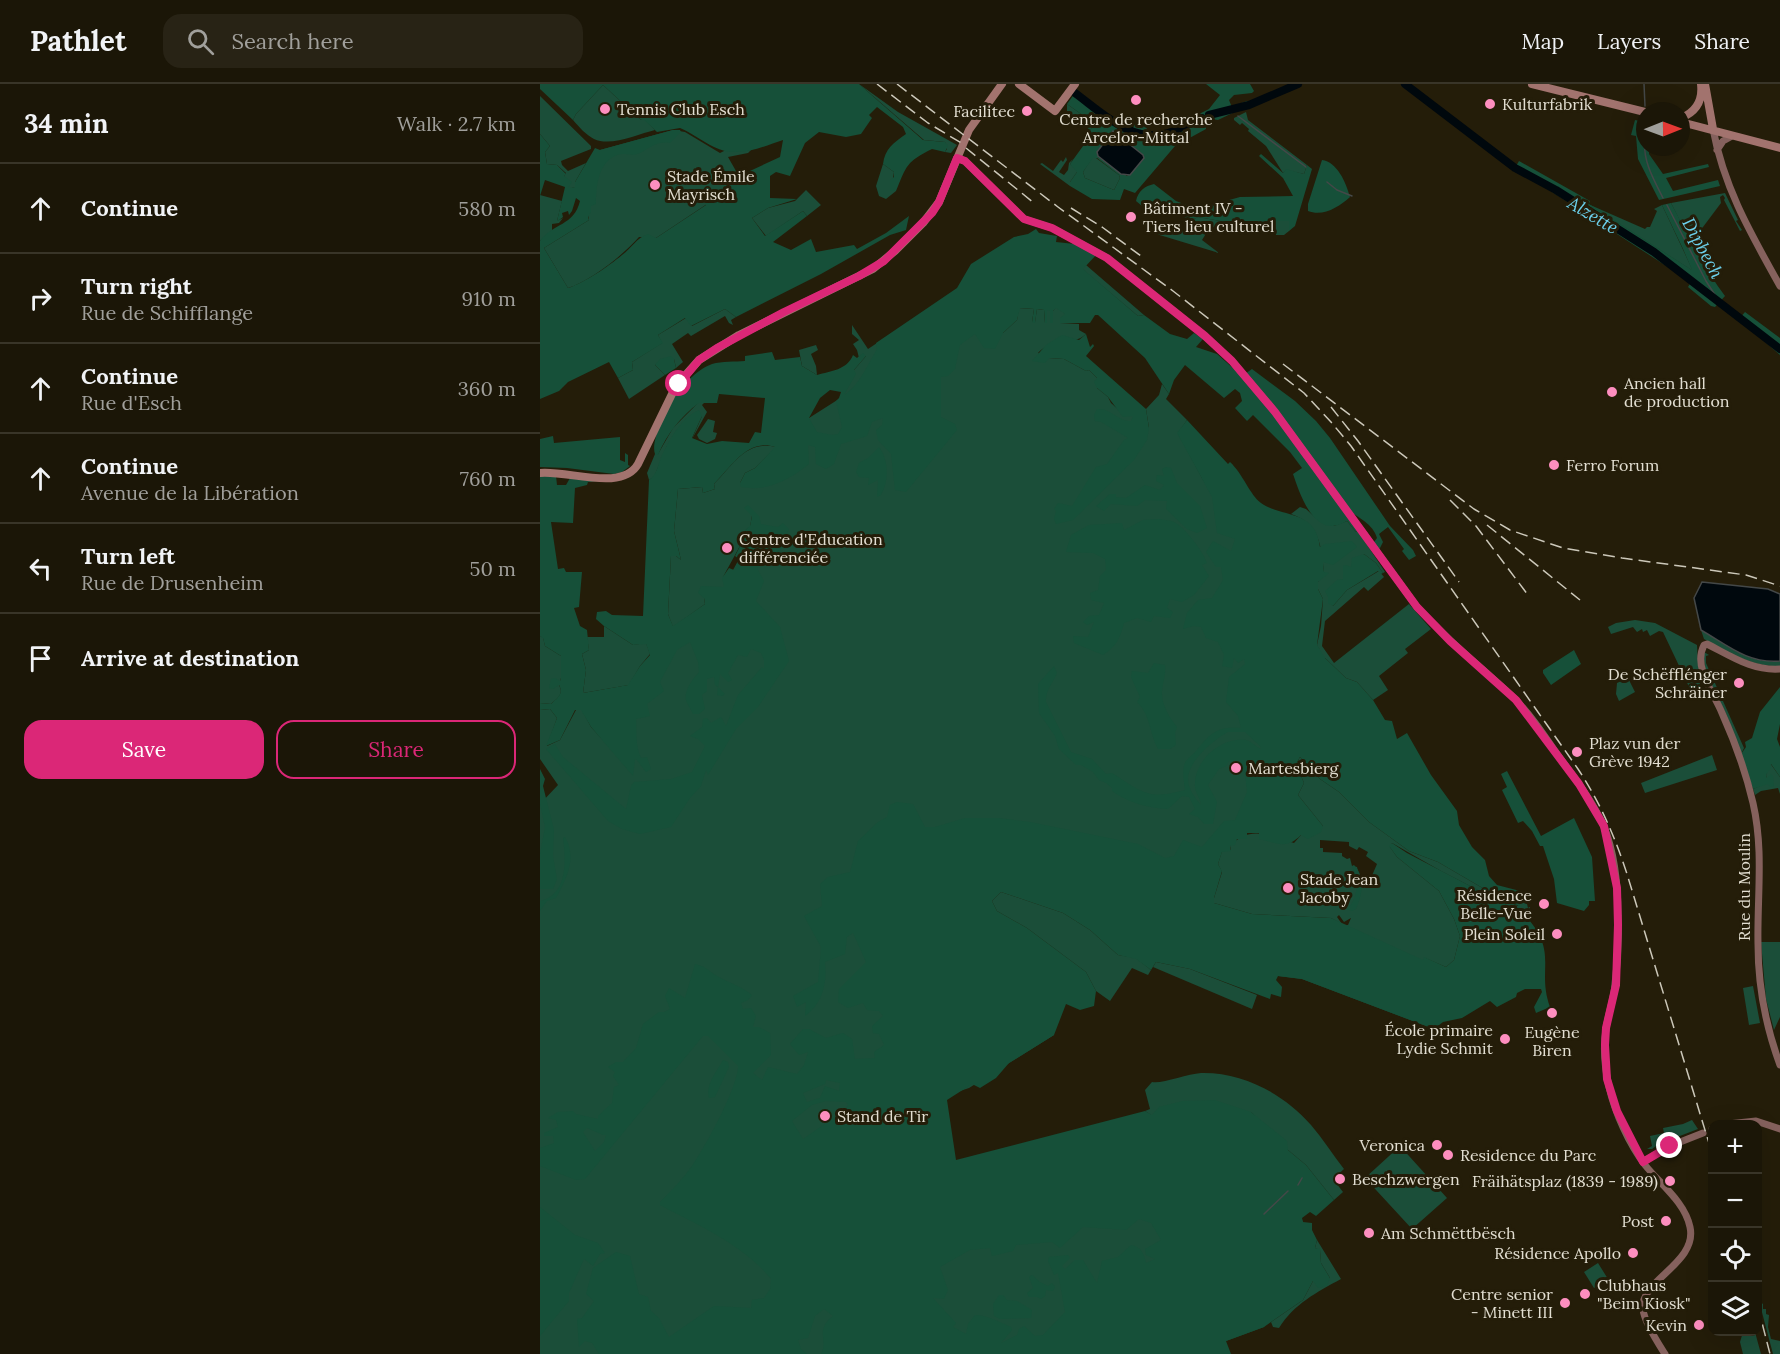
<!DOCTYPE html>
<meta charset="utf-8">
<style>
body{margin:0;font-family:Lora,serif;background:#282315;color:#f1f3f6}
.controls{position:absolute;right:18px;bottom:18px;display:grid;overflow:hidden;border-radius:12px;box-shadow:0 6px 24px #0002}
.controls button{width:54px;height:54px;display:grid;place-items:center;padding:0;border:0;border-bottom:2px solid #393528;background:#1b1607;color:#f1f3f6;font:30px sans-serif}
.compass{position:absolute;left:1096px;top:18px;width:54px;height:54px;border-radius:50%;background:#1b1607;box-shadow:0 6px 24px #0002;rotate:89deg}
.stop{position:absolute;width:18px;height:18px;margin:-14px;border:4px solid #db2777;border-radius:50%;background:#fff}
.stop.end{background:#db2777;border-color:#fff;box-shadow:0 2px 6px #0008}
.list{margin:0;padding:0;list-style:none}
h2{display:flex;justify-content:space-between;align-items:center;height:78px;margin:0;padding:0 24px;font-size:26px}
h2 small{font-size:20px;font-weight:400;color:#a09f9b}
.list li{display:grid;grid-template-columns:39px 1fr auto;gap:18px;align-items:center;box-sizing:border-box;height:90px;padding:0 24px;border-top:2px solid #393528}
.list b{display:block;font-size:22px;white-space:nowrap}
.list p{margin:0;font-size:20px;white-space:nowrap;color:#a09f9b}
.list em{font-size:20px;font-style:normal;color:#a09f9b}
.actions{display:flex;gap:12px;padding:18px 24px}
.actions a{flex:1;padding:14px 0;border:2px solid #db2777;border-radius:18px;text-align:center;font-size:21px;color:#db2777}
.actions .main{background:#db2777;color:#fff}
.icon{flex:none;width:33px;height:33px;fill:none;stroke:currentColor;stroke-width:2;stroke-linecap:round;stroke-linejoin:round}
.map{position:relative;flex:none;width:1240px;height:1270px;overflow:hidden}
header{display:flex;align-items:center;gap:36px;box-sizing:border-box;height:84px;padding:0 30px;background:#1b1607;border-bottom:2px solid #393528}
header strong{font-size:28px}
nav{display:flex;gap:33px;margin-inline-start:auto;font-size:21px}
.search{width:420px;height:54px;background:#282315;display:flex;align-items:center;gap:15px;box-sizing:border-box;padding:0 21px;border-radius:18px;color:#a09f9b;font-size:22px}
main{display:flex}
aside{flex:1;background:#1b1607}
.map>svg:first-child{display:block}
.green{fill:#1b4e39;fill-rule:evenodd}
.forest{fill:#165039;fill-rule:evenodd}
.water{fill:#00080d;stroke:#444848;stroke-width:1.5}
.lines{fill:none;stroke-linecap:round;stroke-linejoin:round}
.stream{stroke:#444848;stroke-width:1.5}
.river{stroke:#00080d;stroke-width:8}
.secondary{stroke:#85615d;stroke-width:7}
.primary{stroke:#a2736e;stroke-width:8}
.rail{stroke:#ccc8ba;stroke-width:1.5;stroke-dasharray:12 6;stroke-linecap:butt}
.route{stroke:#db2777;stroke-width:8}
.poi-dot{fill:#fd8ebf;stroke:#241d09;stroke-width:2}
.labels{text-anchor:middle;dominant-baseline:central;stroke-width:6;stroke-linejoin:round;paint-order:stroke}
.poi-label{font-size:16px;fill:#e2ded1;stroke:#241d09;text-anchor:start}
.street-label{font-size:16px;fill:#e2ded1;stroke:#241d09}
.water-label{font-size:18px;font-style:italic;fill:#6bcfea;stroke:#241d09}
</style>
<header>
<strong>Pathlet</strong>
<div class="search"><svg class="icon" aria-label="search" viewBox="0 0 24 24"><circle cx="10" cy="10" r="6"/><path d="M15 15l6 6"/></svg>Search here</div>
<nav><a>Map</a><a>Layers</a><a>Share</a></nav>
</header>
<main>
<aside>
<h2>34 min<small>Walk · 2.7 km</small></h2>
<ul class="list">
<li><svg class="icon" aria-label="ahead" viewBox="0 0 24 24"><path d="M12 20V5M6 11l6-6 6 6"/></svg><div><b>Continue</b></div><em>580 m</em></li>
<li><svg class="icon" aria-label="right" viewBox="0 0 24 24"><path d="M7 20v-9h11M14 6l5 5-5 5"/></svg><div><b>Turn right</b><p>Rue de Schifflange</p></div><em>910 m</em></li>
<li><svg class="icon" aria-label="ahead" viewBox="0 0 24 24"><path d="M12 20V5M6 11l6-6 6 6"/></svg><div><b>Continue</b><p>Rue d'Esch</p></div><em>360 m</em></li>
<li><svg class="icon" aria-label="ahead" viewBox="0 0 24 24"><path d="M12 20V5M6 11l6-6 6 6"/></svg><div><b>Continue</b><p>Avenue de la Libération</p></div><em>760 m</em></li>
<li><svg class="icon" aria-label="left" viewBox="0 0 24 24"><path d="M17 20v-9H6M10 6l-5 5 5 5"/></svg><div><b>Turn left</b><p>Rue de Drusenheim</p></div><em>50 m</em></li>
<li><svg class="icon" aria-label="arrive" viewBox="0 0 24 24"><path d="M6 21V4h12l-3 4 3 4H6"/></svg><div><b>Arrive at destination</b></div></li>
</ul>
<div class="actions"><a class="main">Save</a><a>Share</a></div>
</aside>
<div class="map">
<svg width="1240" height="1270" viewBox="0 0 1240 1270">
<rect width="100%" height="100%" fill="#241d09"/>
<path class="green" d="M319,0L358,28L417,61L411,69L405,68L407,65L405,58L384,56Z
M63,1L101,36L103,34L115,46C98,50 71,63 54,55C46,51 39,43 33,36L36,30Z
M0,12L51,62V65L21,77L22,81L28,87L46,79L35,98V103L28,105L24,92L26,89L17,81L7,80L5,68L10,62L0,50Z
M527,20L555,40L550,46L527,27Z
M706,28L708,36L767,81L764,90L746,86L743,89L726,62L708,47L709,45L702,39L700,41L694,36V34Z
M133,46L145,48L180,69L184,67L211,66L208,69L188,73L200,94L166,114L167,120L116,154L99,153C83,171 51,197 28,204L4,164L49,136L45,116L60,66Z
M526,73L527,76L519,88L524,91L528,86L529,79L533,75L530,80L537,85V88L530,98V102L500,80L502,79L513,87L521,76L523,78Z
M552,74H556L579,91L580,94L574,106L545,94L543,88Z
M343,80L354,88L351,107H356L346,115L339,112L336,102Z
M266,106L281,121L267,132L263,127L226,152L212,134L228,124L255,117Z
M1185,109L1198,136L1196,137L1202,146L1200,147L1184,116L1185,114L1183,111L1180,113L1181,119L1151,159L1131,119Z
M0,111L22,117L17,137L23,134L19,139L12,140V147L0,157Z
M1048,120L1105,145L1107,143H1110L1117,127L1114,125L1122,121L1153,187Z
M658,133L703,141L706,137H749V147L744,151H736L735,148L700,144L682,146L652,136Z
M663,145L667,148L662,156L679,169L613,149Z
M546,181L604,231L598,232L542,185Z
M516,223L526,230L520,239L539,240V246L546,250C532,263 511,254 498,269L509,274L524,275L546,287L549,286L558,295L557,304L568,313L571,319L580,327L593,331L609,344L606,325L619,311L622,300L629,310L626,315L647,336L638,349L662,394L781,567L777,561L781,542L783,515L778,505V498L784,488C781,461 780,440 751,430L760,423L766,425L777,435L794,442L807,437L816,448L818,447L845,488L843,489L836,479L824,470L788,513L793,522L807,506L839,487L844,493L828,507L824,503L785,537L782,562L794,579L869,520L891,545L865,565L868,569L839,592L848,606L833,616L817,598L806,594L785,574L721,618L755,714L615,808L713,836L808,841L811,834L804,838L799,831L797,833L802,840L791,834L712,830L674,819V814L682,788L678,780L682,767L691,766L690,762C710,740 730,752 754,759L761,751L783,742L758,711L764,699L756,680L760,673L780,695L799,708L829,738L869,767L898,778L958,813L978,822L984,808L988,824L990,823V826L984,830L901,787L852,759L850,763L857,773L899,807L914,835L920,852L914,876L906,883L885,874L906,888L894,945L762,895L738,892L549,830L444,803L514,951L429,1004L314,1043L366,1090L611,1031L605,1027L610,1025L605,1006L612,998C622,1000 647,990 661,989C703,988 744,1010 771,1041C783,1055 793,1071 804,1085L793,1095L803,1108L794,1116L766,1081L748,1066L711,1028L763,1138L724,1243L686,1257L665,1270H0V720L18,701L0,675V626L10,625L17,634L7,662L20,656L36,626H42L51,643L61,654L181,503L164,514L165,520L133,543L128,530L131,472H136L141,476L134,447L138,405L162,403L163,409L175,405L174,400C193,381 206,356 236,363L215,384L205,389L200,399L269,334L302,313L314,286L326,272L319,274L317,266L313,260L319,256L312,250V241L328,265L379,231L463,249L477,236L479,224L494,225L492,238H495L497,225L504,226L505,239H507V226H510L511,239H513V227ZM212,432L220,437L193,486L183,493L201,460L200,451L210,443ZM780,756L809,758V762L817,766L819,763L828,768L826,772L837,780L827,803L821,800L817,783L812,782L810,774L807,775L802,772V769L783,768V764H780Z
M185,225L196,233L191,236L193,241L189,239L185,232L151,252L148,249L132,260L143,278L136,284L134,275L115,281L125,291L89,315L78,294L93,286L92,278L122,259L118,251L146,234L152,242Z
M276,261L278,266L271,270L276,282L277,291L262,282L259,266Z
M159,318L164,319L162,321L167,328L152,355L162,332L127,362L114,393L109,396L107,389L115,370H118L133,344Z
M168,335L175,337L173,348L177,349L175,355L167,359L159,355L157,351Z
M1095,536L1115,539L1157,561C1157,578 1163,594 1158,610L1151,607L1123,548L1119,547L1110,552L1107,546L1103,548L1102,545L1097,548L1093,543L1071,550L1068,543L1076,539Z
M64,542L93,561L106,559L110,570L100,582L89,601L43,609L46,586L42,570L49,566L47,553H64Z
M1161,546C1187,561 1208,580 1240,577V582C1211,583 1188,568 1164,555Z
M0,552L3,553L5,562L21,572V594L19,601C24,610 18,614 11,620L0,619Z
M1164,568L1169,571L1166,572V579L1204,664L1201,670C1196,657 1192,643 1186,630C1177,609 1162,592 1164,568Z
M1088,594L1095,608L1079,617L1076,610L1077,599Z
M1172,671L1177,686L1105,709L1101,699Z
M1230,679L1240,693V710L1238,704L1221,707L1215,711L1213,705L1222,701L1227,695L1226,691Z
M461,808L523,829L550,846L578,871L596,874L611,886L608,891L592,884L570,917L556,907L546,888L487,844L457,827L452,817Z
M1221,858H1240V933L1234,946L1226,915Z
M616,878L650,885L717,911L712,925L613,883Z
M1213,902L1220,939L1209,941L1203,904Z
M1152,1036L1158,1045L1119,1060L1112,1065H1107L1112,1062L1110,1052L1124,1049L1123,1044L1143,1040Z
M860,1062L907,1114L872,1145L825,1094Z
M777,1156L801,1195C777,1208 754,1220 739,1244L733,1243L731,1238L763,1216L773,1197L790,1194L781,1179L780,1166L775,1164Z
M1058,1179L1068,1195L1054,1204L1044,1188Z
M1219,1217L1223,1220V1225H1226V1230L1229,1231L1228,1243L1231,1255L1240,1257V1270H1233Z
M1203,1248H1215L1221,1270H1203L1200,1258Z"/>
<path class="forest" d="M0,0H319L383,56L405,58L408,62L405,68L392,65C366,78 367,81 356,107H350V96L354,93V88L343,80C345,65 353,59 366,50L363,43L337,23L329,31L332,34L321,50L306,53L279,48L265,59L250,92L236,88L230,92V114L257,115L228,124L212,134L225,152L263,127L267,132L233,158L251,166L271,155L276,168L314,161L317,165L346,149L369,132L366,146L350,151L281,190L196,233L185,225L151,242L145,234L118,251L123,259L92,278L93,286L78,294L69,278L28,298L19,307L0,315V157C13,139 34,142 40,117L36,114L32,127L29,131L28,127L22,129L23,133L18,137H17L25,103L5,96L0,112V50L10,62L5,68L7,80L17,81L26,90L24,92L32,98L28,104L35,103V98L55,64L60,66L133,46H140L141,48L130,59C116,57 112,63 100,69C93,73 84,68 77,71C58,78 56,103 56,120L51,122V128L48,133L49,136L4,164L28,204C44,199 69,182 82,171C92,164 96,154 108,150L116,154L166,121V114L200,94L199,92L240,73L243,56C222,63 197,75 174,63C162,57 152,49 140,44L117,48L103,35L101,36L63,1L36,30L33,36L0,5Z
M666,0H710L714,7L712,9L694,11L689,16L693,26L696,21L707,17L709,21L678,36L671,35L666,37V45L635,62L595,109L584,105L580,116L552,115L530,102V98L537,88L530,80L551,51L550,46L555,40L527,20L535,9L580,42L584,39L587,41L586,46L591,48L595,40L603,38L607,44L603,51C624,52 638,45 656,36L655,32L669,25L680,11ZM572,47H575L603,71L604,74L587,92L558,73ZM553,74H557L579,91L580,94L574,106L545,94L543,88Z
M1103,35L1105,63H1109V70L1123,90L1168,80L1169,83L1126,94L1133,107L1178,96L1180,102L1119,116L1098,75L1096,52L1091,51L1095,36L1100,37Z
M721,70L743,89L746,85L764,90L767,81L772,85L755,142L749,147V137H707L703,141L658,133L652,136L616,122H602L596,117C598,107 605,102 614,100L636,117L657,125L700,113L753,112L743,94L719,72Z
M782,76C797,78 806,98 810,113C799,123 783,133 768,127V120Z
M979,77L1050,117L1049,120L1152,186L1143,165L1122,121L1131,119C1148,151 1163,183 1185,212L1175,223L1171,222L1148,203L1151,198L975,84Z
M496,145L499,149L517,152L516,158L544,161L558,169L543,185L598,232L604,231L630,250L647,255L654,249L663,255L656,263L677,270L702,292L712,285L755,317L776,337L790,354L850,442L873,466L876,472L869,476L862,467L864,465L848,443L839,450L843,458L839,466L834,458L837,454C833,440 819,434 808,426L821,445L816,448L807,437C803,439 797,442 793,442C770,443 759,407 753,390L762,384L750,368L713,331L707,337L695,324L702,317L700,309L695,305L684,314L645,281L634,296L629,310L605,274L558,231H555L550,239H520V234L525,230L516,224L513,227V239H510V227L507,226V239H505L504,226L497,225L495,239L492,238L494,225L480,224L477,236L463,249L455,265L444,264L435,250L420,261L415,285L408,292L401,293V333L415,340L417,346L366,408L355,406L351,370L338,356L336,346L342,341L343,334L332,338L327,352L301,360L294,380L286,385L276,380L275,363L268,361L269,380C249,396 227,408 201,403L200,399L205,389L215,384L235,363C208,354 191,383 174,400L175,405L163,409L162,403L138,405L134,447L141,476L136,472H131L128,530L133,542L165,520L164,514L158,509L161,502L183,503L184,502L182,494L189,484L194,486L199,475L195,472L202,458L200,451L210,442L212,432L204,424L208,421L219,432L221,440L238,443L243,439L249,445L241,465L217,484L224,497L216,517L240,543L249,577L218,623L196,645L168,691L166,686L161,702L150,714L131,743L100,750L82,745L68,737L6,665L15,660L23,673L86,725L91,702L94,698L131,695L152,688L165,662L158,655L150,652L162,643L163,635L167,634L171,639L181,633L186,642L198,611L222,583L224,585V576L221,569L211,565L207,573L198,571L188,589L192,596L188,598L180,590L178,603L185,610L182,612L177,611L178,603L175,601L174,593L167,595V607L162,611L165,625L159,630H153C151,625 147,620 146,616C144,606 153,595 159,588L158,578L150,558L137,566L120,598L124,607L107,620L110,632L96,635C97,649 95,661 101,674L107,673L111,685L106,688L97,676L95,675L93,692L51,643L41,626H35L20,656L6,662L17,634L10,625L0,626V619L11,620C17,614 24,610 19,601L13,605L9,604L11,595L15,594L20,597L21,594V572L5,562L3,554L0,552V392H16L17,401H26L30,394L57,398H48L47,401L35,404L33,439L11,438L18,485L24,484L26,488H42L39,523L34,524L40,542L47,546L49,566L42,570L46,586L43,609L88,601L100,582L110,571L106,560L93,561L64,542L56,535L57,528L66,527L72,531L103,532L109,396C117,391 118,380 122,371C130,355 142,333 159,326L162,332L152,354L167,360L182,357L209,359L215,348L221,349L225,314L179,310L177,319H159C141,332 127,350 118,371L115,370C110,358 127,322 136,310C144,299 160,284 172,280C182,277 195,278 205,277V272L232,268L235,276L260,273L262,282L277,291C291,287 307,286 313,271L317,274L323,269L326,272L314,286L316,290L304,311C319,302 328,280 337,265L336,259L417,204L431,180L474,153L488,150ZM290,306L301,308L299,314L296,317L302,343L298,350L292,351L277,348L269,334L280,314Z
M1205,228L1240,254V271L1199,235Z
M546,250L550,263L553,260L554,262L546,272L606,325L609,344L607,356L594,376L533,436L516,440L514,435L516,427L514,425L518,419L532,422L556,383L567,380L584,356L588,354L561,338L555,337L554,331L557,325C571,324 577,337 591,337L593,332L583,333L568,313L557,304L554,298L557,294L549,286L546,287L524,275L509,274L505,279L492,277L506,261L522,251L539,256Z
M131,272L134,275L136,284L125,291L115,281L120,275Z
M647,336L688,380L690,378C703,390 710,411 721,419C742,434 776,425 780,463L785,460L812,457L817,463L793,481L783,478L784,488L789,489L778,498V505L783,515L777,561L785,574L806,594L817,598L833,616L845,636L852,637L857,655L867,649L891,691L917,727L919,741L932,763L945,776L949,792L957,801L984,808L979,822L958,813L898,778L869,767L829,738L799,708L780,695L760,673L756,680L764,699L758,711L783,742L781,748L768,755L761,751C746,766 738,759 719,755V749H707V755H697L695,761L690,762L691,767L682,768L678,780L682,787L674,814V819L712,830L791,834L883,876L884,873L906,883L914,876L920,852L914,835L899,807L857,773L849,762L852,759L867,769L984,830C1020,869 996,884 1010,923L996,929L994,923L1002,908L1001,905H985L977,909L976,913L957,923L950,917L922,934L903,938L894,945L762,895L738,892L736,896L742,903L741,913L731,910L730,915L650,885L616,878L611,886L596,875L578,871L550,846L523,829L461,808L452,817L457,827L487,844L546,888L556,907L554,922L540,926L526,920L514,951L469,979L456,994L440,1004L432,1000L407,1016L416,1076L605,1027L612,1031L619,1023L643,1017L675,1016L711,1028L747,1057L748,1066L766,1081L794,1116L776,1132L770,1128L762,1134L763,1138L772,1139V1146L777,1156L775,1164L780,1165L781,1179L790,1194L787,1202L778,1204L773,1197L763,1216L731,1238L724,1243L686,1257L691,1270H281C289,1256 274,1247 293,1232L284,1225L275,1232L268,1254L258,1256L261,1265L267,1270H59L52,1259L45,1257L39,1263L37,1235L42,1234L54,1217L46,1210L53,1184L76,1168L90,1172L99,1210L108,1213L111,1227L119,1234L129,1253L174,1222L211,1224L212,1216L224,1214L230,1205L231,1195C204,1161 158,1141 120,1121V1118C129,1109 138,1100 146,1090C160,1074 199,1002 198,982L168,952H163L45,1095L36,1096L0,1082V1064L14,1059L13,1052H4V1049L18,1043L16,1036L8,1034L18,1028L33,1027L36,1030L58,1035V1032L72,1019L74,1003L79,1001L73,992L75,988L68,983L76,978H83L96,964L103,940L119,928H124L130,925L125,912L129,904L145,914L155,880C167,883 167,886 177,892C189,899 201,902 212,911L208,916L201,919L203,925L211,924L216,932L213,943H219L230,949L231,971L213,989L222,996L228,983L257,990L264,981L268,968L259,971L250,960L263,945H269L286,954L303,949L312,955L315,975L335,974L334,968L344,961L339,950L333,949L332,942L343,932L339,927L327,926L323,919L308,924L298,918L299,905L326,878L313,849L307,853L305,870L285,878C287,899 283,919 265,932L266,918L257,923L253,912L278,898L281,863L264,832L282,822L280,800L288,793L310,788L318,757L338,738L347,733L350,721L357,718L373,720L385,743H395L425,734H459L490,738L598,760L625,774L634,772L643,756L662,763L684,737L695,736L707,708L705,689L690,676L686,682L679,685L668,701L677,718L673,740H664L658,733L649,730L655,725L649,713L642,712L628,725C608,724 589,719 572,707V704L566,699L559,696L553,688L541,681H536L519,665L515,652L499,629L498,600L514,582L517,589C513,599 505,607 506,618L531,668L552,675L566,690L572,689C604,709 607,716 645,706C644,697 641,685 646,677C649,673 654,670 657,666C670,649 678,642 701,644L698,632L686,618L689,593L705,580L704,575L698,579L694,574L692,584L682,582L684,571L678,558L666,554L661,543L654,542L643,545L647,529L658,516L672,514L683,496L681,483H676L666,468L673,457L691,467L695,455L677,449L672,413L637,349ZM688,648H705L720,662L721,665C716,663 711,657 706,656C681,653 655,676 655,700C654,708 661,715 661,721C655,714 648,705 648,695C648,677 673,656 688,648ZM286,996L300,999L299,1007L285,1002L280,1014L267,1018L263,1009L285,1000ZM286,1017L306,1018L308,1021L305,1026L263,1055L252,1037L272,1021ZM47,1044L63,1051H66L64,1058L55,1067L43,1048ZM599,1135L611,1139L621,1156L605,1165L606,1171L615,1175L606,1179C604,1169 601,1163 591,1161L578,1173L562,1177L557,1199L543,1176H535L525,1185L522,1182L530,1174L528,1171L509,1173L508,1177L514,1191L518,1189L525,1228L503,1251L495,1252L484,1242L479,1245L477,1251L461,1259L472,1246L471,1243C459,1238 447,1231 435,1231L428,1240L426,1250L413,1243L416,1239L393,1214L404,1215L408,1206L400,1183L430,1166L450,1164L452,1172L473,1167L476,1161L512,1158L520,1164L543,1143L586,1146Z
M13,352L14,359L80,353V376L85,378V369L88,371V381L90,382L82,388L74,390L27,384L0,383V355Z
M339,363C349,376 349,397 341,411L337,413L338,396L328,401L329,394L319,393L316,388L319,379L328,374Z
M626,383L631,384L637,399L660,422L667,444L657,449L647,445L626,425L627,417L605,416L597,422L571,420L564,427L556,422L570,410H576V413L586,414L605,401L620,406L624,401L616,397L617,391L624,392L622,385Z
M619,435C623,436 630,436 634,438C645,443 663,468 667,479L662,481L669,492L654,511L642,518L630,515L627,524L633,528L630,534L614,532L611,538L597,534L584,539C580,554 577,562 563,571L534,559L533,552L548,553L554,538L547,541L543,538L549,532L559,531L564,519L551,516L550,509L558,506L560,492L566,486L565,475L553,469L526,468L531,451L549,441L582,439L584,446L603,436Z
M824,470L836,479L843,489L841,490L838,487L807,506L793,522L788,519V513L785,507L797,496L803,495V482L806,481L811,483L812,474Z
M1034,566L1041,580L1011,601L1003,589V586Z
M614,579L625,581C626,591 623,597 622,607C621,620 629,633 637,643L635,649L636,661L630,665H618C609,648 611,632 597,618L600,613L591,593L592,587L608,589Z
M1240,603V640L1237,655L1240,663V693L1231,680L1230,685L1226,691L1227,694L1231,690L1233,692L1234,702L1230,703L1228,700L1213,705L1201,670L1206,663L1205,658L1212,654L1220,628Z
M0,685L5,695L3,702L14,746L13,772L17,795L13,805H0V770L5,743L0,720Z
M967,687L1001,752L1034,734L1052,773L1055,817H1049V821L1044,827L1017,819L1014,795L1003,762H1000L992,747L983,737L978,739L962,706L967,703L961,690Z
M25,753C37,774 27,794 16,814L7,817L0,827V817C28,811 26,776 23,754Z
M814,781C826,793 822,811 816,825L812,827L807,825C820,812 817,798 812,782Z
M183,976L188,978L189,983L175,1013L169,1014C165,1001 177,987 183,976Z
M0,1123L35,1151L58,1159L65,1169L60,1170L53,1182L44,1175L29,1209V1217L0,1252Z
M492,1191L500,1198L508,1202L512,1199L515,1203L513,1207L506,1206L505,1212L501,1215L497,1213H489L487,1209L493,1204L489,1193Z
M459,1211H463L467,1216L477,1217L492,1226L491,1234L460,1235L454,1232L453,1220Z"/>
<path class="water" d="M573,47L603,71L604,74L590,91L581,90L558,72L557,68Z
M1162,498L1228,505L1240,510V577C1208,580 1187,561 1161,546L1154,514Z"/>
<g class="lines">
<path class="stream" d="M1104,0L1105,22
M698,32L766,83
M1104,36L1103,48L1105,51
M1105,55C1102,76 1114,96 1123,114
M787,98L797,106L812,112
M1127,121L1166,197L1179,217
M758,1101L762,1094
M724,1130L748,1107"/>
<path class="river" d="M865,0L975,84L1016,106L1114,168L1240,265
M535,9C561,28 592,60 628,49C639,46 651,38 662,34
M669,31L709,21L758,0"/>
<path class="secondary" d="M1173,45C1184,104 1211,150 1240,202
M1177,66L1183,57L1192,52
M417,74L425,77L484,135L512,144L567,174L665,252L692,277L735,328L877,523C907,556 941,583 973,613C989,629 1002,648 1015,667C1032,691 1052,715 1064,743C1075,770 1078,803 1078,832C1079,854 1078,878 1075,900C1074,915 1068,930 1066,945C1063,963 1065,985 1069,1003C1075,1029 1089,1060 1105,1081C1120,1100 1145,1118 1150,1143C1158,1179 1099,1197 1103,1225C1104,1238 1118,1259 1125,1270
M1240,585C1212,587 1191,572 1167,560L1164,561C1160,569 1160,579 1163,588C1167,602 1176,615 1182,629C1195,658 1206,689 1213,719C1224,767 1217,813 1218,860C1218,902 1226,943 1240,981
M1188,1040L1216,1037L1240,1045
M1172,1046V1045
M1103,1078L1130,1062L1163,1049"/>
<path class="primary" d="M479,0L515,27L535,0
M992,0L1105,28
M1165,0L1173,45
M1141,34C1156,28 1163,17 1161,0
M1141,38L1240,64
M0,389C28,386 82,408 98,380L132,310L143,294L159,276L199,251L333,185L355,167L383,139L399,118L429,46L462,0"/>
<path class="rail" d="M337,0L388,39L423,60
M357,0L518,123L633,207L764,309L791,338L811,362L1038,685C1060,718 1075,753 1087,790L1172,1069
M426,64L494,119
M531,124L562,143L605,175
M743,280L934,425L970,446L1023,464L1082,474L1206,491L1240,502
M791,323L818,357L919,498
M910,416L936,442L988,511
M947,441L1040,516
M1218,1223L1230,1270"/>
</g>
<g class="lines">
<path class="route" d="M139,300L159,276L177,264L244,228L319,192L344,177L392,129L399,118L417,74L425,77L484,135L512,144L567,174L665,252L692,277L735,328L877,523L910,557L976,616L1039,700L1064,742L1077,804L1078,841L1076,901L1066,944L1065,961L1067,995L1077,1027L1103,1078L1130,1062"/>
</g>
<g class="poi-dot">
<circle cx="596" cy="16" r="6"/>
<circle cx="950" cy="20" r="6"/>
<circle cx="65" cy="25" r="6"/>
<circle cx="487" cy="27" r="6"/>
<circle cx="115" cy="101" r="6"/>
<circle cx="591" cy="133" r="6"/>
<circle cx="1072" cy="308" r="6"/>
<circle cx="1014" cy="381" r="6"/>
<circle cx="187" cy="464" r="6"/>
<circle cx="1199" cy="599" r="6"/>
<circle cx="1037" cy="668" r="6"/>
<circle cx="696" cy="684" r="6"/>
<circle cx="748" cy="804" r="6"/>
<circle cx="1004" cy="820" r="6"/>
<circle cx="1017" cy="850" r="6"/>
<circle cx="1012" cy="929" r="6"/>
<circle cx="965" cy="955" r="6"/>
<circle cx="285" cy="1032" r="6"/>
<circle cx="897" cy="1061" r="6"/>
<circle cx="908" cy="1071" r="6"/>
<circle cx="800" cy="1095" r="6"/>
<circle cx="1130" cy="1097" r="6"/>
<circle cx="1126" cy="1137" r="6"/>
<circle cx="829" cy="1149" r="6"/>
<circle cx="1093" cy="1169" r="6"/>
<circle cx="1045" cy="1210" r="6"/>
<circle cx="1025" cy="1219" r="6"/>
<circle cx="1159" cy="1241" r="6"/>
</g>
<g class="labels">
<g class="poi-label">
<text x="962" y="20">Kulturfabrik</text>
<text x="77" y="25">Tennis Club Esch</text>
<text x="475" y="27" text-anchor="end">Facilitec</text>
<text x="596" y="35" text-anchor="middle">Centre de recherche<tspan x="596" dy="18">Arcelor-Mittal</tspan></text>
<text x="127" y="92">Stade Émile<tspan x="127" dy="18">Mayrisch</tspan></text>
<text x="603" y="124">Bâtiment IV -<tspan x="603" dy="18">Tiers lieu culturel</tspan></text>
<text x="1084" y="299">Ancien hall<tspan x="1084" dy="18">de production</tspan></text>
<text x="1026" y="381">Ferro Forum</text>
<text x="199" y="455">Centre d'Education<tspan x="199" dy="18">différenciée</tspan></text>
<text x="1187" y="590" text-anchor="end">De Schëfflénger<tspan x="1187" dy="18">Schräiner</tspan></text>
<text x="1049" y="659">Plaz vun der<tspan x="1049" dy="18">Grève 1942</tspan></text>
<text x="708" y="684">Martesbierg</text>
<text x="760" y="795">Stade Jean<tspan x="760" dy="18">Jacoby</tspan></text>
<text x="992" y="811" text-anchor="end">Résidence<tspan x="992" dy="18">Belle-Vue</tspan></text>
<text x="1005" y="850" text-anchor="end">Plein Soleil</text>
<text x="953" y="946" text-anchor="end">École primaire<tspan x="953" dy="18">Lydie Schmit</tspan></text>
<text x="1012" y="948" text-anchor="middle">Eugène<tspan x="1012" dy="18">Biren</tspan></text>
<text x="297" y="1032">Stand de Tir</text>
<text x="885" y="1061" text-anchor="end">Veronica</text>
<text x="920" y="1071">Residence du Parc</text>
<text x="812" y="1095">Beschzwergen</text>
<text x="1118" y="1097" text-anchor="end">Fräihätsplaz (1839 - 1989)</text>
<text x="1114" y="1137" text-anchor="end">Post</text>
<text x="841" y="1149">Am Schmëttbësch</text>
<text x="1081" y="1169" text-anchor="end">Résidence Apollo</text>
<text x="1057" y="1201">Clubhaus<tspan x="1057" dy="18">"Beim Kiosk"</tspan></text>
<text x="1013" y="1210" text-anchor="end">Centre senior<tspan x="1013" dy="18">- Minett III</tspan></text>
<text x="1147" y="1241" text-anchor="end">Kevin</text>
</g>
<g class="street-label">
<text transform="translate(1204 803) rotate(-90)">Rue du Moulin</text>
</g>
<g class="water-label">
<text transform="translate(1053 131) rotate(31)">Alzette</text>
<text transform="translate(1163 164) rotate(62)">Dipbech</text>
</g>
</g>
</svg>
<div class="controls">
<button>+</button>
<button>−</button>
<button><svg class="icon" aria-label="locate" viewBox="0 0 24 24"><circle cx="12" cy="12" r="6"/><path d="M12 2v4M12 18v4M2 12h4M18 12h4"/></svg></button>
<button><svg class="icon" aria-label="layers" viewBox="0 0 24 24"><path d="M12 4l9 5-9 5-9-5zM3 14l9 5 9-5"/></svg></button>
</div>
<svg class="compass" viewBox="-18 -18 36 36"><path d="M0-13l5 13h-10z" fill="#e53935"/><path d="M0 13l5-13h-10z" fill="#a09f9b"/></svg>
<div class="stop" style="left:139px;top:300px"></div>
<div class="stop end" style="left:1130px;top:1062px"></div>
</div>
</main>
